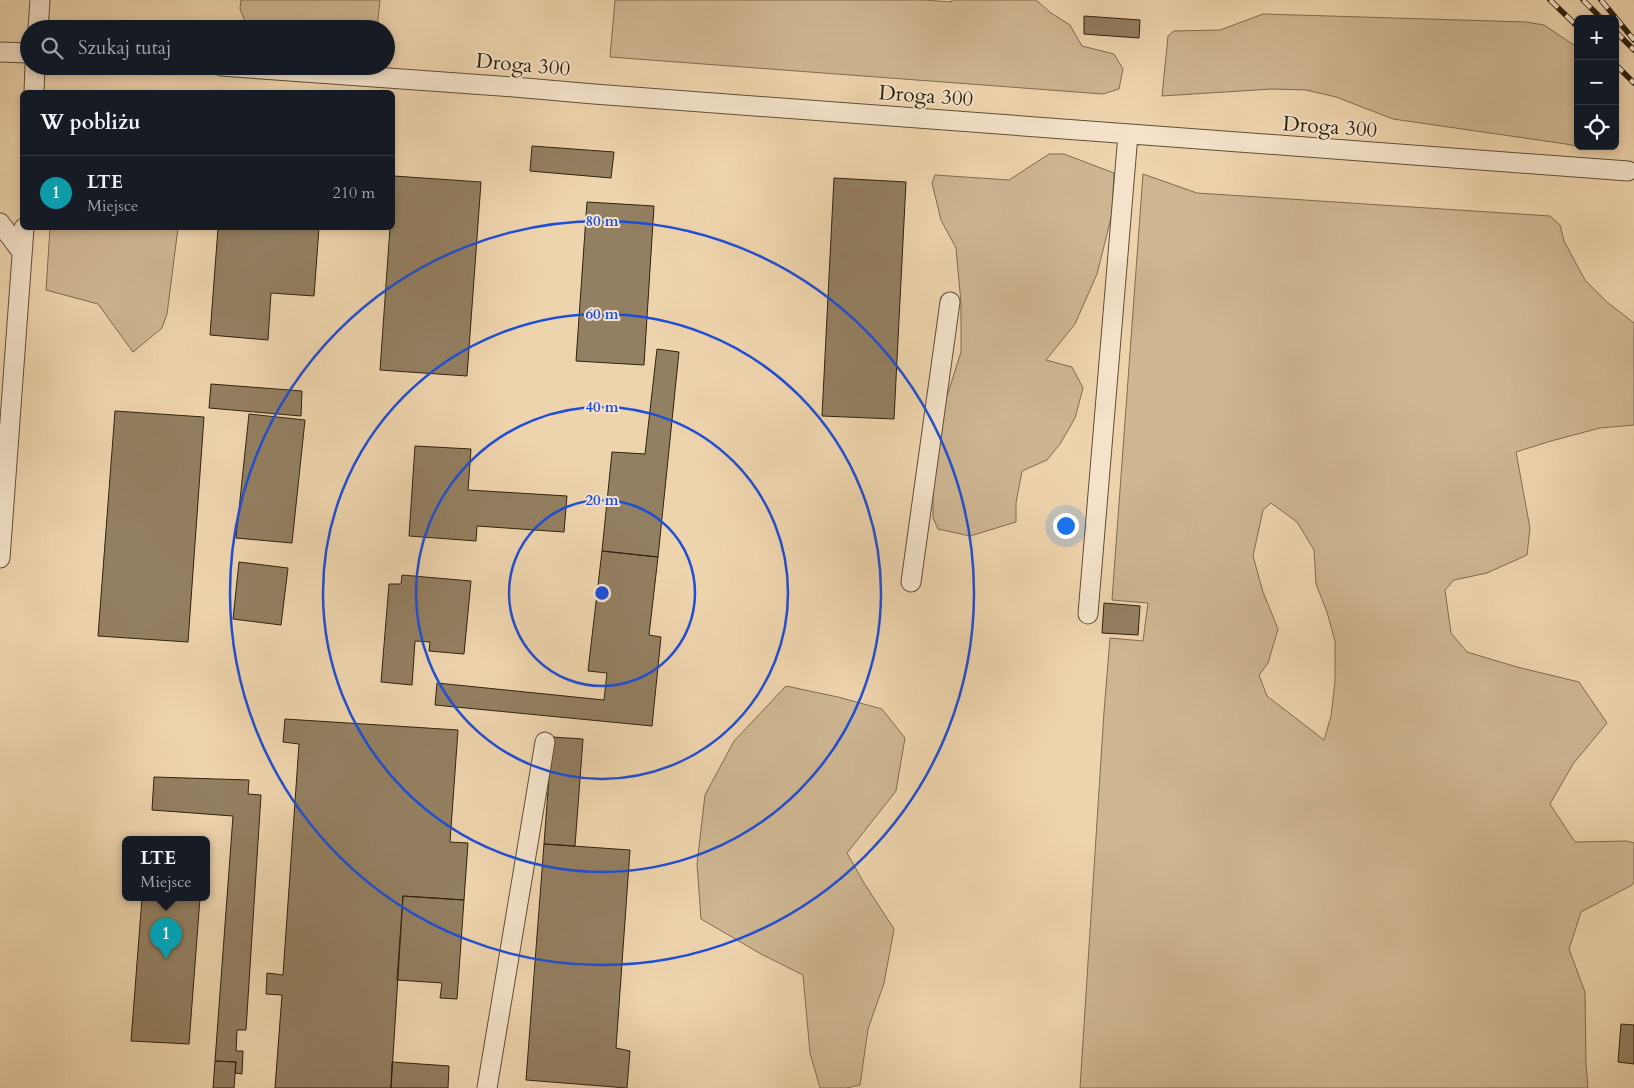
<!DOCTYPE html>
<html lang="pl">
<meta charset="utf-8">
<style>
body{margin:0;font-family:Cardo,serif;background:#242831;color:#f1f3f6}
.controls{position:absolute;right:15px;top:15px;display:grid;overflow:hidden;border-radius:8px;box-shadow:0 2px 8px #0003}
.controls button{width:45px;height:45px;display:grid;place-items:center;padding:0;border:0;border-bottom:1px solid #363941;background:#171b24;color:#f1f3f6;font:25px sans-serif}
.you{position:absolute;left:1065px;top:525px;width:18px;height:18px;margin:-12px;border:4px solid #fff;border-radius:50%;background:#1a73e8;box-shadow:0 0 0 8px #1a73e833}
.badge{display:grid;place-items:center;width:32px;height:32px;border-radius:50%;background:#1a73e8;color:#fff;font-size:16px;font-weight:700}
.pin{position:absolute;translate:-50% -41px;filter:drop-shadow(0 1px 2px #0008)}
.pin::after{content:'';position:absolute;top:26px;width:18px;height:15px;background:inherit;clip-path:polygon(0 0,100% 0,50% 100%)}
.popup{position:absolute;left:122px;top:836px;width:88px;height:65px;box-sizing:border-box;display:grid;place-content:center;border-radius:8px;background:#171b24;filter:drop-shadow(0 1px 4px #0005);font-size:16px;white-space:nowrap;color:#9ea1a6}
.popup b{font-size:19px;color:#f1f3f6}
.popup::after{content:'';position:absolute;left:50%;top:100%;margin-left:-10px;border:10px solid transparent;border-top-color:#171b24}
.list{margin:0;padding:0;list-style:none}
h2{display:flex;justify-content:space-between;align-items:center;height:65px;margin:0;padding:0 20px;font-size:21px}
h2 small{font-size:16px;font-weight:400;color:#9ea1a6}
.list li{display:grid;grid-template-columns:32px 1fr auto;gap:15px;align-items:center;box-sizing:border-box;height:75px;padding:0 20px;border-top:1px solid #363941}
.list b{display:block;font-size:19px;white-space:nowrap}
.list p{margin:0;font-size:16px;white-space:nowrap;color:#9ea1a6}
.list em{font-size:16px;font-style:normal;color:#9ea1a6}
.icon{flex:none;width:28px;height:28px;fill:none;stroke:currentColor;stroke-width:2;stroke-linecap:round;stroke-linejoin:round}
.map{position:relative;flex:none;width:1634px;height:1088px;overflow:hidden}
.search{position:absolute;background:#171b24;box-shadow:0 2px 8px #0003;left:20px;top:20px;width:375px;height:55px;display:flex;align-items:center;gap:12px;box-sizing:border-box;padding:0 18px;border-radius:28px;color:#9ea1a6;font-size:19px}
.panel{position:absolute;background:#171b24;box-shadow:0 2px 8px #0003;left:20px;top:90px;width:375px;height:140px;border-radius:8px}
.map>svg:first-child{display:block}
.green{fill:#ceb692;stroke:#7f6c50;fill-rule:evenodd}
.building{fill:#937f61;stroke:#30220f}
.lines{fill:none;stroke-linecap:round;stroke-linejoin:round}
.service-casing{stroke:#604e36;stroke-width:21}
.service{stroke:#f4e3ca;stroke-width:19}
.rail-casing{stroke:#30220f;stroke-width:5.5}
.rail{stroke:#f4e3ca;stroke-width:4;stroke-dasharray:11;stroke-linecap:butt}
.ring{fill:none;stroke:#1d4ed8;stroke-width:2.5}
.labels{text-anchor:middle;dominant-baseline:central;stroke-width:4;stroke-linejoin:round;paint-order:stroke}
.street-label{font-size:21px;fill:#30220f;stroke:#f4e3ca}
.centre{fill:#1d4ed8;stroke:#f4e3ca;stroke-width:2.5}
.ring-label{font-size:15px;text-anchor:middle;font-weight:bold;fill:#1d4ed8;stroke:#f4e3ca;stroke-width:4;stroke-linejoin:round;paint-order:stroke}
</style>
<div class="map">
<svg width="1634" height="1088" viewBox="0 0 1634 1088">
<rect width="100%" height="100%" fill="#eed4ad"/>
<filter id="stains"><feTurbulence type="fractalNoise" baseFrequency=".004" numOctaves="4"/><feColorMatrix values="0 0 0 0 .2 0 0 0 0 .09 0 0 0 0 .02 0 0 0 .5 -.17"/></filter>
<radialGradient id="worn" r=".72"><stop offset=".6" stop-color="#630" stop-opacity="0"/><stop offset="1" stop-color="#630" stop-opacity=".3"/></radialGradient>
<path class="green" d="M241,0H380L377,29H248L240,9Z
M615,0H924L951,2L952,0H1036L1051,13L1070,25L1082,46L1114,54L1123,69L1119,89L1103,94L610,57Z
M1263,14L1526,22L1544,25L1574,45L1578,51V146H1600L1589,149L1566,144L1393,119L1336,97L1306,90L1272,89L1162,96L1168,36L1174,31L1220,30Z
M1049,154H1064L1114,173L1112,214L1097,274L1075,324L1046,360L1072,367L1083,388L1075,418L1060,444L1047,460L1022,471L1016,503V522L970,536L938,529L933,518V495L940,418L961,352V303L956,248L941,220L932,183L935,175L1009,180Z
M1143,174L1197,193L1550,216L1560,225L1564,241L1585,280L1607,302L1634,323V425L1600,428L1551,441L1516,452L1530,528L1527,555L1487,573L1454,580L1445,590L1451,633L1467,652L1517,667L1579,682L1607,723L1573,764L1550,804L1575,842L1627,841L1634,843V882L1632,885L1581,912L1569,949L1585,992L1586,1065L1588,1088H1080L1104,712L1110,638L1143,641L1148,603L1112,600ZM1271,503L1297,522L1314,550L1316,584L1327,612L1335,641V682L1331,716L1324,740L1267,696L1259,675L1268,663L1278,629L1263,592L1253,556L1263,510Z
M50,228H178L167,314L162,328L133,352L98,304L46,290Z
M786,686L838,697L882,709L905,738L896,791L847,853L864,883L894,929L884,983L868,1029L860,1085L846,1088H820L810,1053L803,975L761,954L701,919L697,864L705,795L734,741Z"/>
<path class="building" d="M1084,16L1140,20L1139,38L1084,34Z
M532,146L614,152L611,178L530,171Z
M394,176L481,182L467,376L380,370L390,228H392Z
M834,178L906,182L894,419L822,416Z
M587,202L654,206L644,365L576,361Z
M218,228H319L314,296L271,293L268,340L210,335Z
M657,349L679,352L658,557L602,551L612,452L645,454Z
M211,384L302,391L301,416L209,408Z
M115,411L204,417L188,642L98,636Z
M249,414L305,420L292,543L236,538Z
M415,446L471,449L468,490L567,496L564,532L477,526L476,541L409,536Z
M602,551L658,557L649,635L661,637L652,726L435,705L437,683L604,700L607,673L588,671Z
M239,562L288,568L281,625L233,619Z
M402,575L471,581L464,654L429,651L430,642L415,641L412,685L381,682L389,584H401Z
M1104,603L1140,606L1138,635L1102,633Z
M285,719L458,730L450,842L468,843L464,900L403,896L391,1088H275L282,995L266,994L267,973L283,975L299,744L283,742Z
M552,737L583,739L575,846L544,844Z
M154,777L249,780L248,794L261,795L246,1030H237L236,1051H243L242,1074L235,1073L236,1062L215,1061L233,816L152,810Z
M544,844L630,850L616,1048L630,1051L627,1088L526,1080Z
M403,896L464,900L457,999L440,998L442,983L397,980Z
M142,898H200L189,1044L131,1041Z
M1621,1024L1634,1025V1064L1618,1062Z
M215,1061L236,1062L234,1088H213Z
M392,1062L449,1066L448,1088H391Z"/>
<g class="lines">
<g class="service-casing">
<path id="service" d="M38,29L40,0
M0,52L29,53
M221,66L514,87L594,94L1628,171
M34,92L35,66
M0,223L22,252
M0,558L24,228
M911,582L950,302
M1088,614L1128,134
M487,1088L545,742"/>
</g>
<use href="#service" class="service"/>
<g class="rail-casing">
<path id="rail" d="M1550,0L1578,27
M1583,0L1602,19
M1601,0L1634,40
M1615,31L1634,50
M1615,64L1634,83"/>
</g>
<use href="#rail" class="rail"/>
</g>
<g class="ring">
<circle cx="602" cy="593" r="93"/>
<circle cx="602" cy="593" r="186"/>
<circle cx="602" cy="593" r="279"/>
<circle cx="602" cy="593" r="372"/>
</g>
<g class="labels">
<g class="street-label">
<text transform="translate(523 65) rotate(5)">Droga 300</text>
<text transform="translate(926 96) rotate(4)">Droga 300</text>
<text transform="translate(1330 127) rotate(4)">Droga 300</text>
</g>
</g>
<circle cx="602" cy="593" r="8" class="centre"/>
<g class="ring-label">
<text x="602" y="226">80 m</text>
<text x="602" y="319">60 m</text>
<text x="602" y="412">40 m</text>
<text x="602" y="505">20 m</text>
</g>
<rect width="100%" height="100%" filter="url(#stains)"/>
<rect width="100%" height="100%" fill="url(#worn)"/>
</svg>
<div class="controls">
<button>+</button>
<button>−</button>
<button><svg class="icon" aria-label="locate" viewBox="0 0 24 24"><circle cx="12" cy="12" r="6"/><path d="M12 2v4M12 18v4M2 12h4M18 12h4"/></svg></button>
</div>
<div class="you"></div>
<div class="pin badge" style="left:166px;top:959px;background:#0f9aa8">1</div>
<div class="popup"><b>LTE</b>Miejsce</div>
<div class="search"><svg class="icon" aria-label="search" viewBox="0 0 24 24"><circle cx="10" cy="10" r="6"/><path d="M15 15l6 6"/></svg>Szukaj tutaj</div>
<section class="panel">
<h2>W pobliżu<small></small></h2>
<ul class="list">
<li><span class="badge" style="background:#0f9aa8">1</span><div><b>LTE</b><p>Miejsce</p></div><em>210 m</em></li>
</ul>
</section>
</div>
